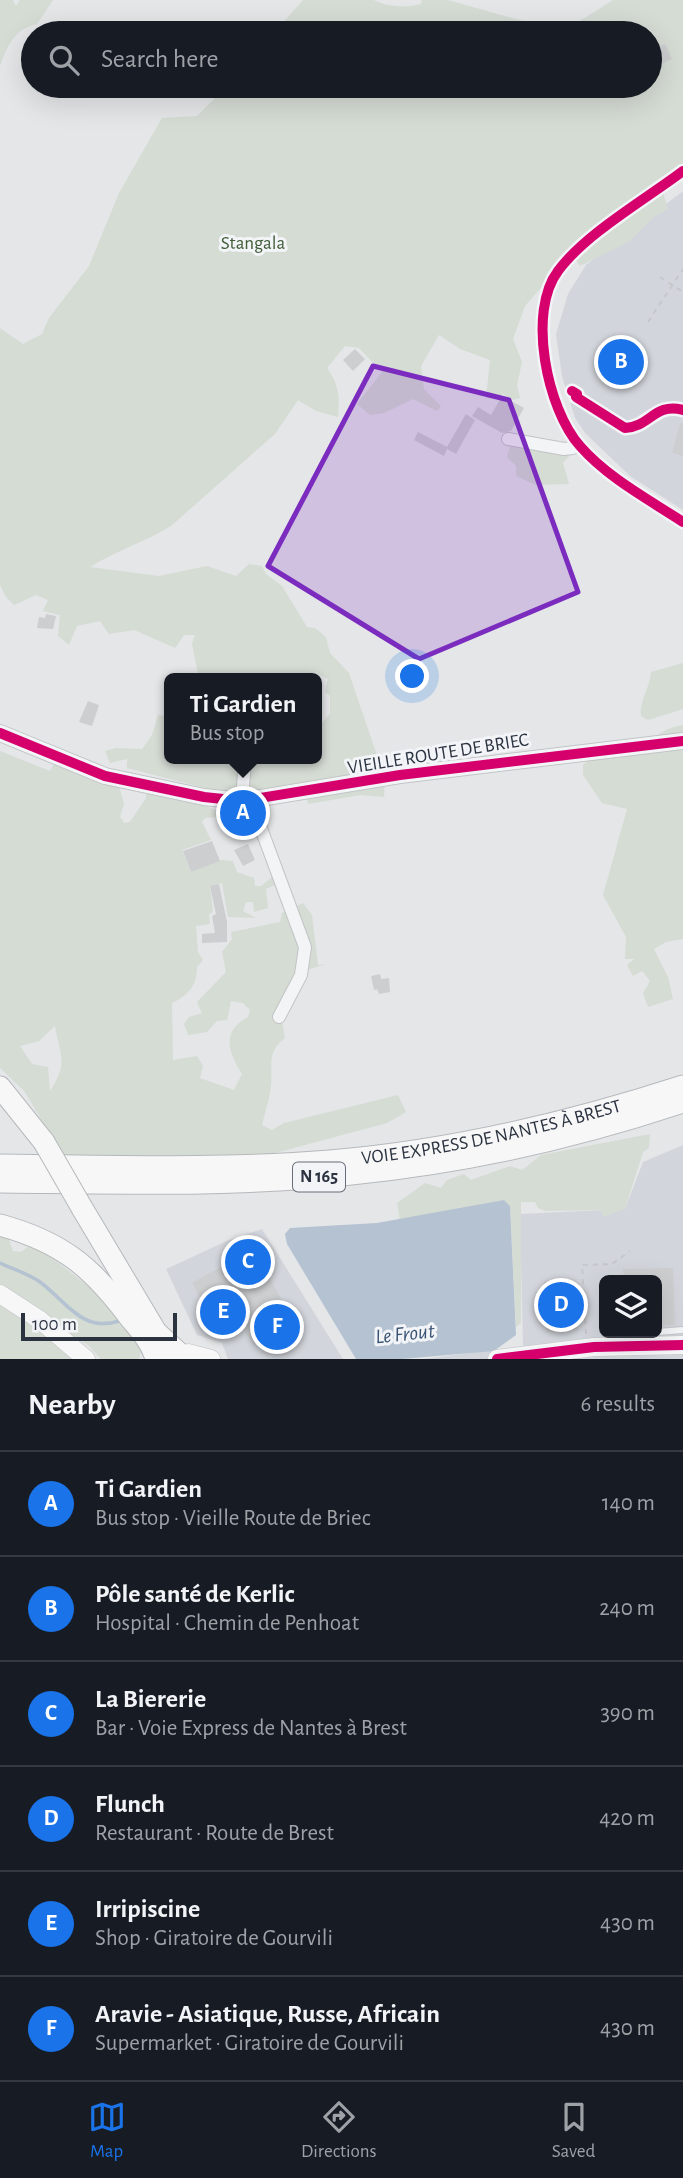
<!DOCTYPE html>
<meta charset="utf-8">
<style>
body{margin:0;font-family:"Alegreya Sans",sans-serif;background:#20242c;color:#f1f3f6}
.controls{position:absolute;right:21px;bottom:21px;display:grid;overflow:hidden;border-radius:10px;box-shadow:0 7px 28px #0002}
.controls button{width:63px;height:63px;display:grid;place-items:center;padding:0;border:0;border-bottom:2px solid #363941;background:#171b24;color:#f1f3f6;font:35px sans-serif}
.scale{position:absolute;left:21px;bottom:18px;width:156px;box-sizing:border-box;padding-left:7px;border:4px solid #2b3341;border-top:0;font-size:19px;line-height:24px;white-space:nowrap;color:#2b3341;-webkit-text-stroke:5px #f2f4f7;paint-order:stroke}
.you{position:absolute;left:413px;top:677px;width:24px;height:24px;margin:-18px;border:5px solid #fff;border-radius:50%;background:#1a73e8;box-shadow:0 0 0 10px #1a73e833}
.badge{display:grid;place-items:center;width:46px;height:46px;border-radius:50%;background:#1a73e8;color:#fff;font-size:23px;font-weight:700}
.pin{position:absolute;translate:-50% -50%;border:4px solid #fff;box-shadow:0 2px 7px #0006}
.popup{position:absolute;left:164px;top:673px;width:158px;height:91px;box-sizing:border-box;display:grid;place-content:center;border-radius:10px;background:#171b24;filter:drop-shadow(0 2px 5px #0005);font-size:23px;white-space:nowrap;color:#9ea1a6}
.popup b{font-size:26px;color:#f1f3f6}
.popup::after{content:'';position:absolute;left:50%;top:100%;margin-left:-14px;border:14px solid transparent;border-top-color:#171b24}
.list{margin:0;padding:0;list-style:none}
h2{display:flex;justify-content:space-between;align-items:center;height:91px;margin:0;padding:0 28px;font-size:30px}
h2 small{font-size:23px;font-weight:400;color:#9ea1a6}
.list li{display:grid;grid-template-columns:46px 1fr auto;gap:21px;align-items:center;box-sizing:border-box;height:105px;padding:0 28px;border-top:2px solid #363941}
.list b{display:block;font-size:26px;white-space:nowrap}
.list p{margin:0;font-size:23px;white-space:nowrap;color:#9ea1a6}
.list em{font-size:23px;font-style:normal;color:#9ea1a6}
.icon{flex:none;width:38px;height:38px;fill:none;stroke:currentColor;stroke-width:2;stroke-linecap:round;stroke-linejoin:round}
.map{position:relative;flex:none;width:683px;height:1359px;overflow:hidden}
.search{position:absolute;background:#171b24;box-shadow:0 7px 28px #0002;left:21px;right:21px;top:21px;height:77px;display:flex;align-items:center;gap:18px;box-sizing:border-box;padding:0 24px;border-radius:38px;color:#9ea1a6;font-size:26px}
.sheet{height:721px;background:#171b24}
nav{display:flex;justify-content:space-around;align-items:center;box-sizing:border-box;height:98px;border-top:2px solid #363941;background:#171b24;font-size:19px;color:#9ea1a6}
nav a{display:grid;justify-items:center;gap:4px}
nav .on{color:#1a73e8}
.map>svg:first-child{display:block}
.built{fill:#d2d5db;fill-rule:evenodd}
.green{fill:#d5dcd4;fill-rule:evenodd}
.water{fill:#b4c2d1}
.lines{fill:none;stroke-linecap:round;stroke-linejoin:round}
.stream{stroke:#b4c2d1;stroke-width:3.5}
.building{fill:#ccced0}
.service-casing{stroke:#c2c4c6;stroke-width:8}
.minor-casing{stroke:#c2c4c6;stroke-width:14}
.tertiary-casing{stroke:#c2c4c6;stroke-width:18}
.secondary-casing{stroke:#c2c4c6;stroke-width:19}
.trunk-casing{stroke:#b6b9bc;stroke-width:23}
.path{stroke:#c5c7ca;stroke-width:2;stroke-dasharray:5 5;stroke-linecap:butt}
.service{stroke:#f3f4f5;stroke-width:6}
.minor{stroke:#f3f4f5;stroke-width:12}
.tertiary{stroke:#f3f4f5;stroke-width:16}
.secondary{stroke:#f7f7f7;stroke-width:18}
.trunk{stroke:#f7f7f7;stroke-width:21}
.trunk-bridge-casing{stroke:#b6b9bc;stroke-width:23;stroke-linecap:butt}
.trunk-bridge{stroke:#f7f7f7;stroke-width:21}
.cycleway-casing{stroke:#f2f4f7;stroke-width:15}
.cycleway{stroke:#d6006c;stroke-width:10}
.marked{fill:#7b2cbf;fill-opacity:0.2;stroke:#7b2cbf;stroke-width:5;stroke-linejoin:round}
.labels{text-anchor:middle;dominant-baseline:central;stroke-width:6;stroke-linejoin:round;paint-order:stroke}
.shield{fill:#f2f4f7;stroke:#676d78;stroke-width:2}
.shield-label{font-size:18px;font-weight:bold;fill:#2b3341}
.park-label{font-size:19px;fill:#405c39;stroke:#f2f4f7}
.street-label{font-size:19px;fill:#2b3341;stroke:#f2f4f7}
.water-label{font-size:21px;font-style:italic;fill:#385272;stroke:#f2f4f7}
</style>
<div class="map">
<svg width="683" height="1359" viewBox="0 0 683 1359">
<rect width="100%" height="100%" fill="#e4e6e8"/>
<path class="built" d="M683,191V510L630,476L585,433L575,418L562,376L556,334L568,294L586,265Z
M683,1145V1359H424L523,1346L520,1214L625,1209L643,1162ZM604,1280H657V1333H604Z
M262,1229L343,1359H228L222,1343L197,1335L166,1269L229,1240Z"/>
<path class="green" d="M0,0H13L16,6L20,0H53L37,24C14,29 8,45 0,66Z
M303,0H374C387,7 407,8 421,4L422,0H448L562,32L613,0H683V164L660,182L668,209L654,217L629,242L580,266L571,253L525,306L513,339L522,362L517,385L520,398L513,400L503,394L498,399L486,398L490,360L460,349L439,335L421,366L424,389L441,406L437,411L413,399L384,413L370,415L357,404L382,372L359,348L345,346L327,368C339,385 340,396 338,417L316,411L298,400L275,434L171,526C144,542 116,551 90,567L159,576L207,566L236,576L249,564L262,566L266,574L282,586L307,627L315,628L326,637L330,653L349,673L385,779L384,797L361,795L308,804L306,784L251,792L249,787L220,792L127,768V759L110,763L105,751L116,748L142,749L152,735L158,715L167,716L170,759H316L317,728L330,714V696L325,692L328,679L315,672L312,678H199L192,644L195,635H184L175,648L134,630L109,634L100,621L77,626L69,645L58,636L60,615L43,611L48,600L36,595L14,605L6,597L0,585V328L23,344L42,334L49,318L89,266L119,193L162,118L197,116L227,86H650V33H274Z
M511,443L572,453L563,463L569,484L536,485L516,476V466L507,457Z
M683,663V709L648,720L641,716C639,701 650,688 651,672Z
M683,725V939L666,942L654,949L668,977L673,999L648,1007L643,993L650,981L642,971L633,976L627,965L634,959H625L626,937L603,895L627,809L602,803L583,775V765C600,748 620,756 640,748C658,740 655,730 683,725Z
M0,751L50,771L54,764L119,786L124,804L120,816L124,823L130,822L146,798V791L189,799L221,812L218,817L205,818L202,822L211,840L182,850L191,872L222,860L233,861L237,872L254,878L255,886H261L272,877L277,884L266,889L268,908L254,912L253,902H246L243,911L256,918L228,917L222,883L210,886L213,912L209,914L210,924L196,926L198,952L203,960L197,967C197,985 189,995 172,1003L173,1060L197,1056L203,1066L200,1078L234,1090L242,1074C229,1053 220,1032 248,1017L250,1010L243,1003L231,1001L227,1020L217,1021L207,1032L188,1035L184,1024L189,1017L202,1013L197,1002L226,972L222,952L232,939L231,932L280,922L282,913L303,903L312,915L318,965L326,964L298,973L280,1011L285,1038C266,1052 273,1065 271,1085C270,1098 265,1112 262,1125L272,1130L284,1123L398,1095L406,1112L387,1123L264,1156L63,1157L25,1092L0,1068ZM55,1026C60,1057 69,1061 50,1091L48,1067L32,1064L20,1046L39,1041Z
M650,1134L649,1148L643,1152L625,1209L603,1217L601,1210L545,1211L538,1208L535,1202H521V1323L516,1327L510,1206L504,1200L413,1218L400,1220L397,1203L425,1183L441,1188L447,1180L464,1174L471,1180L510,1166L522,1170L541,1155Z
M0,1230L6,1231L13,1251L21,1252L33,1243L106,1300L125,1322L141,1351L139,1359H101L88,1345L74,1337L75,1359H0Z"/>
<path class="water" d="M504,1200L510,1206L516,1335L494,1351L402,1359H356L287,1244L285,1234L290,1228L377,1223Z"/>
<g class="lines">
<path class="stream" d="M0,1263C13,1269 29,1274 40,1282C67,1302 82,1333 119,1321"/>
</g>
<path class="building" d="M665,44L672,59L650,69V51Z
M355,349L365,359L353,371L343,360Z
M502,396L524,408L511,431L502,433L472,416L478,407L491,415Z
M466,414L475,420L456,454L447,449L444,456L414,440L418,432L447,447Z
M680,423L683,424V456L672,453Z
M46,614L56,616L53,629L37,628L39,617L45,618Z
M88,701L99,705L92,726L79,722Z
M212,841L220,861L191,872L183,851Z
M248,844L255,860L243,866L234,850Z
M219,884L227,922V942L202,943V934L215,933L212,916L216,914L210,886Z
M380,974L381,979L389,978L390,992L379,994L377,989L374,990L371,976Z
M253,1249L302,1335V1339L288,1347L253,1345L239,1321L215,1324L192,1283Z
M673,1268L675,1325L657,1326V1280H624L623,1269Z
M575,1279L578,1330L547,1332L544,1281Z"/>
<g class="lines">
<g class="service-casing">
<path id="service" d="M657,1332L683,1330
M615,1333H622"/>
</g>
<g class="minor-casing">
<path id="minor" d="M683,171C646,199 585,234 558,271C527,312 547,409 580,446C608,478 648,499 683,522
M508,439L564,449L573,448L577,443
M254,800L259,823L305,947L301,975L279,1017
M242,801L245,759"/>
</g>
<g class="tertiary-casing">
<path id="tertiary" d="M0,733L105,776L204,797L242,801L400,775L683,741"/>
</g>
<g class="secondary-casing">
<path id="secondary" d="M0,1294L40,1320L86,1359
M168,1359L188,1353L211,1359
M497,1359L594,1347L683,1345"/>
</g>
<g class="trunk-casing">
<g id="trunk">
<path d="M0,1087L44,1142"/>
<path id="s1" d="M0,1165C110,1166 220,1170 330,1161C450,1151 569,1123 683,1086"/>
<path d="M0,1182C117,1183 234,1187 351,1174C464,1163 575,1138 683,1102"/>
<path d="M82,1208L156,1332L180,1354"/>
<path d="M0,1225C62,1242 92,1267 130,1318C140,1330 152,1343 156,1359"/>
</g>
</g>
<path class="path" d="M660,277L683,292
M648,322L683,269
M572,391L577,394L576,397L625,428C650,427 655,402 683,410
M586,1334L582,1265L612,1264L630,1251"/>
<use href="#service" class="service"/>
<use href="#minor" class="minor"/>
<use href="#tertiary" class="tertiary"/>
<use href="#secondary" class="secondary"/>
<use href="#trunk" class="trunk"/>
<g class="trunk-bridge-casing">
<path id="trunk-bridge" d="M44,1142L82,1208"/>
</g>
<use href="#trunk-bridge" class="trunk-bridge"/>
<g class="cycleway-casing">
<path id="cycleway" d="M683,171C646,199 585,234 558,271C527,312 547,409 580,446C608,478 648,499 683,522
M572,391L577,394L576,397L625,428C650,427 655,402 683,410
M0,733L105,776L204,797L242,801L400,775L683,741
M497,1359L594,1347L683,1345"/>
</g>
<use href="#cycleway" class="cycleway"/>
</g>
<path class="marked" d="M373,366L509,400L578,592L419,659L268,566Z"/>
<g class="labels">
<rect class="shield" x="293" y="1162.5" width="52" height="29" rx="5"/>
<g class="shield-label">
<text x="319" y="1177">N 165</text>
</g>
<g class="park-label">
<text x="253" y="243">Stangala</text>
</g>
<g class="street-label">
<text transform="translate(438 754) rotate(-9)">VIEILLE ROUTE DE BRIEC</text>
<text stroke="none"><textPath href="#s1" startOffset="494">VOIE EXPRESS DE NANTES À BREST</textPath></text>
</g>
<g class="water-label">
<text transform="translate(405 1334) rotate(-6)">Le Frout</text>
</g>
</g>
</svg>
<div class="controls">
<button><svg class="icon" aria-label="layers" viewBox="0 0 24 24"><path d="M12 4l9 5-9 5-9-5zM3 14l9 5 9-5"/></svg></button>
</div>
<div class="scale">100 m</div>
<div class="you"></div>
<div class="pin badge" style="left:243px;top:813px">A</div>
<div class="popup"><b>Ti Gardien</b>Bus stop</div>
<div class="pin badge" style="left:621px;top:362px">B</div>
<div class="pin badge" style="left:248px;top:1262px">C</div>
<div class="pin badge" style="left:561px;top:1305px">D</div>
<div class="pin badge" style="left:223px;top:1312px">E</div>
<div class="pin badge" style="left:277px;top:1327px">F</div>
<div class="search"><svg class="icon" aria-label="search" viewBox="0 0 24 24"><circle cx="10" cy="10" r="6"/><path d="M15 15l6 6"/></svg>Search here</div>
</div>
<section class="sheet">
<h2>Nearby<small>6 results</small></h2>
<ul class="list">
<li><span class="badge">A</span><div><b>Ti Gardien</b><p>Bus stop · Vieille Route de Briec</p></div><em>140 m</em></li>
<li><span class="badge">B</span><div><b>Pôle santé de Kerlic</b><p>Hospital · Chemin de Penhoat</p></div><em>240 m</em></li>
<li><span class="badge">C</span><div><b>La Biererie</b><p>Bar · Voie Express de Nantes à Brest</p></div><em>390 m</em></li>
<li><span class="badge">D</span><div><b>Flunch</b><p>Restaurant · Route de Brest</p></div><em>420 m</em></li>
<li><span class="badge">E</span><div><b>Irripiscine</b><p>Shop · Giratoire de Gourvili</p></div><em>430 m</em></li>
<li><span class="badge">F</span><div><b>Aravie - Asiatique, Russe, Africain</b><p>Supermarket · Giratoire de Gourvili</p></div><em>430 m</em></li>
</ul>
</section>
<nav>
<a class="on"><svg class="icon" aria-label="map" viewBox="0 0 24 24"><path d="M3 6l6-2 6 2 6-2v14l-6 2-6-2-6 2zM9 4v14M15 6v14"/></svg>Map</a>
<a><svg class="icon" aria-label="directions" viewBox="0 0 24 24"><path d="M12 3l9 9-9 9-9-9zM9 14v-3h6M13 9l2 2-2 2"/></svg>Directions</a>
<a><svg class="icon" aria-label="saved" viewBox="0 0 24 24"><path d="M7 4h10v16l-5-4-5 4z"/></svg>Saved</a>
</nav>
